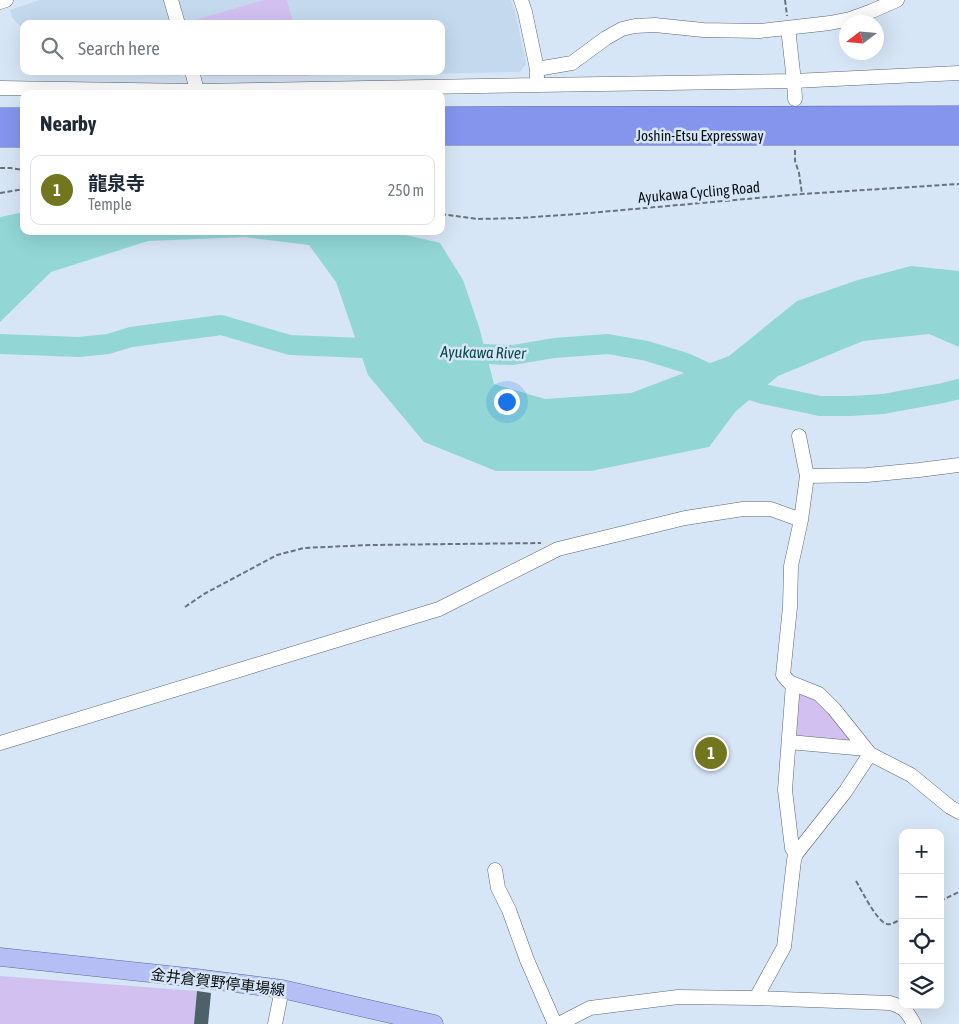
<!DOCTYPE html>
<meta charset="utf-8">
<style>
body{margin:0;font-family:"Asap Condensed","Noto Sans JP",sans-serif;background:#f2f2f3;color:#1f2937}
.controls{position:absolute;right:15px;bottom:15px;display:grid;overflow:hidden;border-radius:10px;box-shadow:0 5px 20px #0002}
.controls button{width:45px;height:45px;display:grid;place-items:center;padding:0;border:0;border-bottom:1px solid #e0e1e3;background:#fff;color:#1f2937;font:25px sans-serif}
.compass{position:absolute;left:839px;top:15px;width:45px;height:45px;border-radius:50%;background:#fff;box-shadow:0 5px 20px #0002;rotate:254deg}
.you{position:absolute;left:506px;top:401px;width:18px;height:18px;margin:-12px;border:4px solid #fff;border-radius:50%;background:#1a73e8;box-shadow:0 0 0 8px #1a73e833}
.badge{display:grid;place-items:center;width:32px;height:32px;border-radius:50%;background:#71761f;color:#fff;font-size:16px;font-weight:700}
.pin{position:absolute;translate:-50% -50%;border:2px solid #fff;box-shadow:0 1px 5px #0006}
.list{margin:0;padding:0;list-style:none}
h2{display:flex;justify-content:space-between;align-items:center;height:65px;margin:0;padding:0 20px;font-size:21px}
h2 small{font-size:16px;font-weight:400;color:#747a83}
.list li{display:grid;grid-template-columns:32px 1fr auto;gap:15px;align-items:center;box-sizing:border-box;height:70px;margin:0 10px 10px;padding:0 10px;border:1px solid #e0e1e3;border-radius:10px}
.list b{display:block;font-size:19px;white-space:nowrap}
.list p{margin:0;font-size:16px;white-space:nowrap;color:#747a83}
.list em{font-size:16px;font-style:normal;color:#747a83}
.icon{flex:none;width:28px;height:28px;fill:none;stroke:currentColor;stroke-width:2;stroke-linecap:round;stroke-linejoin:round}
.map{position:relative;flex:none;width:959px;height:1024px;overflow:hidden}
.search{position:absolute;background:#fff;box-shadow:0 5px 20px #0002;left:20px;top:20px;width:425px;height:55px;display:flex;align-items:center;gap:12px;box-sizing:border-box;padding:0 18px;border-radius:10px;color:#747a83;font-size:19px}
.panel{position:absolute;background:#fff;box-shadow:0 5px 20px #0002;left:20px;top:90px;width:425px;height:145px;border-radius:10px}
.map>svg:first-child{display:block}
.built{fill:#c4d9ee}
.green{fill:#d1c0f0}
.water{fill:#92d7d5}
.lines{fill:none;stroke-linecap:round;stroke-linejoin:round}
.river{stroke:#92d7d5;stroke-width:20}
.building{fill:#4d6168}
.minor-casing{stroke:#5a6775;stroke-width:15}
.major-casing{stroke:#5b67a3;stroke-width:19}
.highway-casing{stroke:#5b67a3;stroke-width:21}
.path{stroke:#69737d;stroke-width:2;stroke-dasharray:5 2.5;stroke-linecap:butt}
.minor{stroke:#fff;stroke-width:14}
.major{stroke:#b6bff5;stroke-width:18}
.highway{stroke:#8595ee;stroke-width:20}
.labels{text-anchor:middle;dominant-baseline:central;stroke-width:5;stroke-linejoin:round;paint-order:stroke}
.street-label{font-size:15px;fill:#0c1217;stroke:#d7e6f6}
.water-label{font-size:16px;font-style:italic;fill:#094a49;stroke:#d7e6f6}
</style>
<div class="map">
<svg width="959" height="1024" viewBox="0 0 959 1024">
<rect width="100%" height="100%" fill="#d7e6f6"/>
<path class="built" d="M40,0H166L172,24H24V29L12,18L10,10Z
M177,0H263L184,23Z
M287,0H511L516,15L526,64L520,72L309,76L308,71H441V24H294Z
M60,71H183L180,76L127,75Z"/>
<path class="green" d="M263,0H287L294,24H184V23Z
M198,71H308L309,76H205L199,75Z
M797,692L819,699L857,742L793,737Z
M0,976L197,991L194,1024H0Z"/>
<path class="water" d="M24,212V231H389L440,243L463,280L479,327L494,384L545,399L631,393L729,356L797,301L858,280L911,266L959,271V347L929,334L863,341L778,376L736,411L709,447L591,471H496L424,442L368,375L336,282L309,245L245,237L148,241L51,272L0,322V217Z"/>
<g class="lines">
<path class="river" d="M0,344L79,347L108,344L131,337L221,325L290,345L387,349
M458,353L513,355L554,348L608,344L647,351L686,363L729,383L763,394L820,406H851L883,404L943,393L959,389"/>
</g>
<path class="building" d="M701,741H722V765H701Z
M197,991L211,993L208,1024H194Z"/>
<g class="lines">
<g class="minor-casing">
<path id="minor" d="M171,0L178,24
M521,0L525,12L537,69V77
M0,2L6,0
M788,28L794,81L795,99
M537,69L572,63L606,38L622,29L635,26L655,25L703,30L760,31L830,23L850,19L872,11L897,0
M192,71L197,91
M0,88L197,91L538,85L794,81L959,73
M799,436L807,476L801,520L791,566L790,607L783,675L789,682L819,694L834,709L870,754L911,775L950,807L959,812
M807,476L867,475L919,470L959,465
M793,684L785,790L792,848L796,854
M789,742L866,749
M0,743L439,609L558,549L685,518L743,509H771L801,520
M495,870L498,888L509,910L527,960L555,1024
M756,998L784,947L794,860L796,854L845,792L870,754
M275,1024L282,989
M559,1024L590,1008L678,997L756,998L890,1003C904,1007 907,1011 914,1024"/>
</g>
<g class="major-casing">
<path id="major" d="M0,957L196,978L282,989L434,1024"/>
</g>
<g class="highway-casing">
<path id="highway" d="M441,117L959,116
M0,118H24
M441,135H959
M0,137H24"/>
</g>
<path class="path" d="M785,0L787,16
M795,150V161L799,173L802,194
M0,168H10L24,170
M0,193L24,189
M441,214L478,219L519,218L578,214L802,194L959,184
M185,607L204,594L277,555L304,548L370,545L541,543
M856,881C862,891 877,922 887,924C893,925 898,920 903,918
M940,901L959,892"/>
<use href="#minor" class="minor"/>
<use href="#major" class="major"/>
<use href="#highway" class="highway"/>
</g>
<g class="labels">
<g class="street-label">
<text x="700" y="135">Joshin-Etsu Expressway</text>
<text transform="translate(699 192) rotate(-5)">Ayukawa Cycling Road</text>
<text transform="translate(218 982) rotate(7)">金井倉賀野停車場線</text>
</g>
<g class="water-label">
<text transform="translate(483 352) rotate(1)">Ayukawa River</text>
</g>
</g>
</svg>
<div class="controls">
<button>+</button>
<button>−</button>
<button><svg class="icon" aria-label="locate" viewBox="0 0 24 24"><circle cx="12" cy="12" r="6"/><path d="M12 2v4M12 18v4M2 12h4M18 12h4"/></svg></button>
<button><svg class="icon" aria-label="layers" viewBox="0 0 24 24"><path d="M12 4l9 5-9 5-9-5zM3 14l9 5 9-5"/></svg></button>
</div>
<svg class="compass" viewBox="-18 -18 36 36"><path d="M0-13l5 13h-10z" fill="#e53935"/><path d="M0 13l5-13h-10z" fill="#747a83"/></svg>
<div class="you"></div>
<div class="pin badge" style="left:711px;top:753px">1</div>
<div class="search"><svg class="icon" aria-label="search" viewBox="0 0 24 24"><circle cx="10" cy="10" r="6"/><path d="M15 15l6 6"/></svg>Search here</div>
<section class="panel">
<h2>Nearby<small></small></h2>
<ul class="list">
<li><span class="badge">1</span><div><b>龍泉寺</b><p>Temple</p></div><em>250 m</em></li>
</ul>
</section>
</div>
